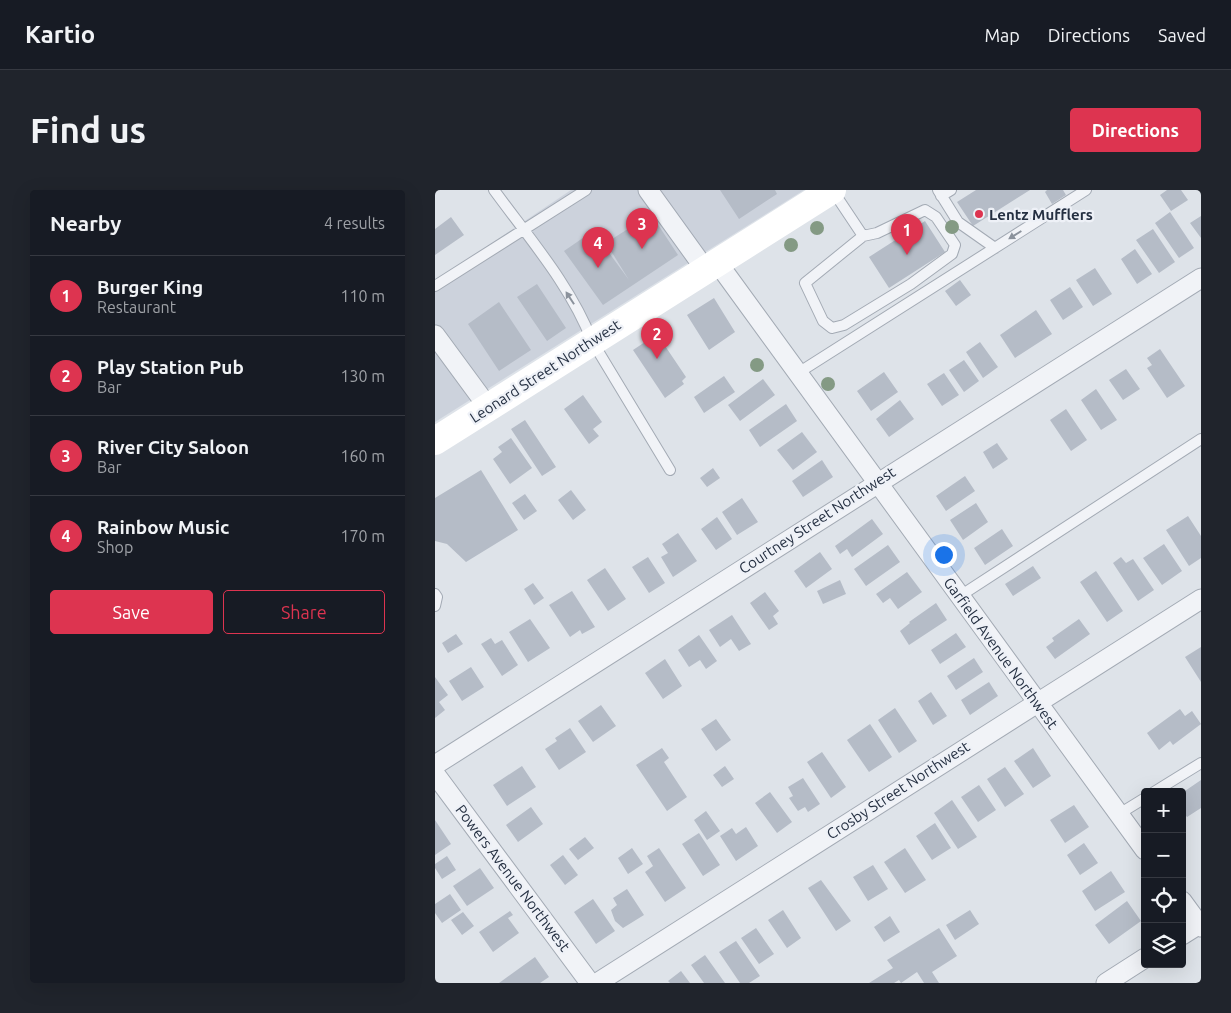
<!DOCTYPE html>
<meta charset="utf-8">
<style>
body{margin:0;font-family:Ubuntu,sans-serif;background:#20242c;color:#f1f3f6}
.controls{position:absolute;right:15px;bottom:15px;display:grid;overflow:hidden;border-radius:5px;box-shadow:0 5px 20px #0002}
.controls button{width:45px;height:45px;display:grid;place-items:center;padding:0;border:0;border-bottom:1px solid #363941;background:#171b24;color:#f1f3f6;font:25px sans-serif}
.you{position:absolute;left:508px;top:364px;width:18px;height:18px;margin:-12px;border:4px solid #fff;border-radius:50%;background:#1a73e8;box-shadow:0 0 0 8px #1a73e833}
.badge{display:grid;place-items:center;width:32px;height:32px;border-radius:50%;background:#dd3450;color:#fff;font-size:16px;font-weight:700}
.pin{position:absolute;translate:-50% -41px;filter:drop-shadow(0 1px 2px #0008)}
.pin::after{content:'';position:absolute;top:26px;width:18px;height:15px;background:inherit;clip-path:polygon(0 0,100% 0,50% 100%)}
.list{margin:0;padding:0;list-style:none}
h2{display:flex;justify-content:space-between;align-items:center;height:65px;margin:0;padding:0 20px;font-size:21px}
h2 small{font-size:16px;font-weight:400;color:#9ea1a6}
.list li{display:grid;grid-template-columns:32px 1fr auto;gap:15px;align-items:center;box-sizing:border-box;height:80px;padding:0 20px;border-top:1px solid #363941}
.list b{display:block;font-size:19px;white-space:nowrap}
.list p{margin:0;font-size:16px;white-space:nowrap;color:#9ea1a6}
.list em{font-size:16px;font-style:normal;color:#9ea1a6}
.actions{display:flex;gap:10px;padding:15px 20px}
.actions a{flex:1;padding:11px 0;border:1px solid #dd3450;border-radius:5px;text-align:center;font-size:18px;color:#dd3450}
.actions .main{background:#dd3450;color:#fff}
.icon{flex:none;width:28px;height:28px;fill:none;stroke:currentColor;stroke-width:2;stroke-linecap:round;stroke-linejoin:round}
.map{position:relative;flex:none;width:766px;height:793px;overflow:hidden;border-radius:5px}
header{display:flex;align-items:center;gap:30px;box-sizing:border-box;height:70px;padding:0 25px;background:#171b24;border-bottom:1px solid #363941}
header strong{font-size:24px}
nav{display:flex;gap:28px;margin-inline-start:auto;font-size:18px}
.intro{display:flex;align-items:center;justify-content:space-between;box-sizing:border-box;height:120px;padding:0 30px}
h1{margin:0;font-size:35px}
.button{padding:12px 22px;border-radius:5px;background:#dd3450;color:#fff;font-size:18px;font-weight:700}
main{display:flex;gap:30px;padding:0 30px}
aside{flex:1;background:#171b24;border-radius:5px;box-shadow:0 5px 20px #0002}
.map>svg:first-child{display:block}
.built{fill:#ccd2dc}
.building{fill:#b5bcc7}
.lines{fill:none;stroke-linecap:round;stroke-linejoin:round}
.service-casing{stroke:#a3aab4;stroke-width:12}
.minor-casing{stroke:#a3aab4;stroke-width:21}
.service{stroke:#f1f3f7;stroke-width:10}
.minor{stroke:#f1f3f7;stroke-width:19}
.secondary{stroke:#fff;stroke-width:28}
.tree{fill:#849a84}
.oneway{fill:#8b929c}
.poi-dot{fill:#dd3450;stroke:#eef1f7;stroke-width:2}
.labels{text-anchor:middle;dominant-baseline:central;stroke-width:4.5;stroke-linejoin:round;paint-order:stroke}
.poi-label{font-size:15px;font-weight:bold;fill:#253042;stroke:#eef1f7;text-anchor:start}
.street-label{font-size:15px;fill:#253042;stroke:#eef1f7}
</style>
<header>
<strong>Kartio</strong>
<nav><a>Map</a><a>Directions</a><a>Saved</a></nav>
</header>
<div class="intro"><h1>Find us</h1><a class="button">Directions</a></div>
<main>
<aside>
<h2>Nearby<small>4 results</small></h2>
<ul class="list">
<li><span class="badge">1</span><div><b>Burger King</b><p>Restaurant</p></div><em>110 m</em></li>
<li><span class="badge">2</span><div><b>Play Station Pub</b><p>Bar</p></div><em>130 m</em></li>
<li><span class="badge">3</span><div><b>River City Saloon</b><p>Bar</p></div><em>160 m</em></li>
<li><span class="badge">4</span><div><b>Rainbow Music</b><p>Shop</p></div><em>170 m</em></li>
</ul>
<div class="actions"><a class="main">Save</a><a>Share</a></div>
</aside>
<div class="map">
<svg width="766" height="793" viewBox="0 0 766 793">
<rect width="100%" height="100%" fill="#dee3e9"/>
<path class="built" d="M136,0H369L0,232V91Z"/>
<path class="building" d="M285,0H340L342,4L304,29Z
M541,0H595L538,36L522,12Z
M612,0H628L631,5L617,14L610,2Z
M732,0H746L753,10L736,21L725,5Z
M735,22L759,58L744,68L720,33Z
M216,24L243,65L168,115L129,61L158,41L194,90L171,53Z
M766,26V48L755,33Z
M16,27L29,45L0,65V39Z
M490,31L510,62L454,98L434,67Z
M718,39L740,72L724,83L701,50Z
M700,59L717,84L702,94L686,69Z
M660,78L677,104L658,116L641,90Z
M525,90L536,105L521,116L510,101Z
M102,94L131,138L112,151L82,107Z
M635,97L648,117L628,130L615,110Z
M279,108L300,142L274,160L252,125Z
M64,112L96,160L64,181L33,134Z
M601,120L617,144L580,168L565,145Z
M222,144L251,187L247,191L249,194L230,208L198,160Z
M545,152L563,177L548,188L531,162Z
M725,159L750,196L732,208L712,178L717,175L712,168Z
M529,170L544,191L529,202L514,180Z
M691,179L705,199L688,210L674,190Z
M449,182L463,202L436,221L422,201Z
M509,183L524,205L507,216L492,194Z
M289,186L300,202L269,223L259,207Z
M328,189L340,205L305,231L293,215Z
M661,199L682,230L666,240L646,210Z
M148,205L167,232L158,239L164,246L154,254L129,219Z
M465,210L479,229L454,247L441,229Z
M351,214L362,231L325,257L314,240Z
M631,219L652,250L636,261L615,230Z
M90,230L121,277L107,286L76,239Z
M367,242L382,262L358,280L342,260Z
M76,248L97,278L75,294L58,269L67,262L63,257Z
M562,253L573,269L558,279L548,262Z
M387,270L398,287L368,307L357,291Z
M278,278L285,288L272,297L265,288Z
M46,280L83,340L31,372L12,354L0,351V308Z
M530,286L540,301L511,321L501,306Z
M136,300L151,320L138,330L123,310Z
M90,304L102,321L89,330L77,313Z
M307,308L323,332L302,345L287,322Z
M541,313L553,332L528,350L515,330Z
M753,326L766,346V368L754,376L731,340Z
M282,327L297,349L281,360L266,339Z
M437,329L448,344L417,367L412,359L405,364L400,356Z
M567,339L578,356L550,375L539,358Z
M243,343L262,371L238,387L226,367L233,363L227,354Z
M729,354L747,381L727,395L708,368Z
M453,355L465,372L431,396L419,379Z
M385,362L397,379L371,398L359,381Z
M213,367L230,393L214,403L197,377Z
M686,367L691,373L698,369L719,400L703,411L678,373Z
M598,376L606,388L578,406L570,394Z
M170,378L191,409L173,421L152,390Z
M661,381L688,421L672,432L645,392Z
M472,382L487,402L463,419L455,408L448,413L441,404Z
M405,390L411,404L388,414L382,401Z
M98,393L109,408L99,415L89,399Z
M137,401L160,437L147,444L145,440L135,447L114,415Z
M330,402L344,421L338,426L343,434L334,440L315,413Z
M501,413L512,430L474,455L465,441L475,433L474,432Z
M297,425L316,454L304,461L296,449L285,457L274,440Z
M95,429L115,458L93,472L74,442Z
M644,429L655,444L620,469L611,457L619,451L617,448Z
M521,443L531,457L505,474L496,460Z
M21,444L28,454L13,463L7,453Z
M264,445L282,471L271,479L265,470L254,477L243,460Z
M56,448L60,454L67,450L83,475L67,486L46,454Z
M766,457V492L750,467Z
M539,468L548,482L521,500L512,486Z
M230,469L247,496L228,509L210,483Z
M36,477L49,497L27,511L14,491Z
M0,487L13,505L4,512L10,520L0,528Z
M554,492L563,506L535,525L526,510Z
M496,502L512,526L498,535L483,511Z
M166,515L181,536L158,552L143,531Z
M460,518L482,551L464,563L443,530Z
M745,519L750,526L757,521L766,534L738,555L735,551L724,560L712,543Z
M281,529L296,550L281,561L266,539Z
M435,534L457,567L434,582L412,550Z
M135,538L151,562L124,580L110,559L122,551L120,548Z
M227,558L234,568L229,572L252,607L232,621L201,575Z
M598,558L616,586L598,598L579,571Z
M387,562L411,597L396,608L372,572Z
M87,576L101,597L72,616L58,595Z
M290,576L299,589L287,597L278,585Z
M570,577L589,604L570,617L552,589Z
M368,588L385,614L373,622L370,617L363,621L354,608L358,606L353,597Z
M766,590V618L752,627L747,621V603Z
M544,595L561,620L543,632L526,607Z
M335,602L357,632L342,643L320,613Z
M517,610L542,647L523,659L499,623Z
M639,615L654,637L630,653L615,630Z
M96,617L108,634L83,652L71,635Z
M271,621L285,641L272,650L259,630Z
M0,630L16,654L0,665Z
M500,633L516,658L497,670L481,646Z
M311,637L323,656L301,671L285,646L297,638L301,644Z
M264,643L285,675L268,686L247,654Z
M150,647L159,658L143,670L134,659Z
M649,653L663,673L645,685L632,665Z
M197,658L208,674L193,684L183,668Z
M224,658L251,698L230,712L210,682L218,676L212,666Z
M470,658L491,690L470,703L449,672Z
M128,665L143,685L130,695L115,675Z
M12,666L21,680L7,689L0,678V674Z
M438,675L453,699L433,711L418,687Z
M45,678L59,698L32,716L18,696Z
M676,681L690,702L660,721L647,701Z
M386,690L416,731L401,741L373,698Z
M192,699L209,725L188,738L180,731L176,720L182,715L178,708Z
M15,704L26,720L7,733L0,723V714Z
M158,709L180,741L161,754L139,722Z
M692,711L706,731L674,754L660,735Z
M348,720L366,748L352,758L333,730Z
M535,720L544,734L520,750L511,735Z
M75,721L78,725L73,728L84,743L58,762L44,742Z
M28,722L39,736L27,745L16,730Z
M455,726L465,742L449,752L439,737Z
M321,738L339,764L324,774L306,748Z
M504,738L522,766L497,782L504,793H489L482,782L466,793L464,790L459,793H434L458,778L452,770Z
M301,751L325,786L314,793H305L284,762Z
M270,765L290,793H269L256,775Z
M100,767L114,787L105,793H64Z
M246,781L255,793H235L233,791Z"/>
<g class="lines">
<g class="service-casing">
<path id="service" d="M59,0C94,48 136,96 157,151L235,280
M503,0L523,32L560,58
M398,1L428,46
M506,6L516,0
M490,20L501,27L520,55L517,64L476,94L409,135L397,138L388,131L370,93L428,46L442,43Z
M0,96L151,0
M363,183L651,0
M0,404L2,407L0,416
M525,406L766,249
M719,602L766,573
M684,624L710,608"/>
</g>
<g class="minor-casing">
<path id="minor" d="M213,0L270,79
M282,72L710,660
M0,145L53,217
M0,575L766,88
M0,584L155,793
M747,711L766,737
M747,745L766,733
M162,793L766,409
M671,793L710,768"/>
</g>
<use href="#service" class="service"/>
<use href="#minor" class="minor"/>
<path class="secondary" d="M0,251L397,0"/>
</g>
<g class="tree">
<circle cx="517" cy="37" r="7"/>
<circle cx="382" cy="38" r="7"/>
<circle cx="356" cy="55" r="7"/>
<circle cx="322" cy="175" r="7"/>
<circle cx="393" cy="194" r="7"/>
</g>
<defs><path id="oneway-solid" d="M-6-.8H1V-3.2L6.5 0L1 3.2V.8H-6Z" transform="scale(1.25)"/></defs>
<g class="oneway">
<use href="#oneway-solid" transform="translate(580 45) rotate(148)"/>
<use href="#oneway-solid" transform="translate(135 108) rotate(-123)"/>
</g>
<circle class="poi-dot" cx="544" cy="24" r="5"/>
<g class="labels">
<g class="poi-label">
<text x="554" y="24">Lentz Mufflers</text>
</g>
<g class="street-label">
<text transform="translate(110 181) rotate(-33)">Leonard Street Northwest</text>
<text transform="translate(382 330) rotate(-33)">Courtney Street Northwest</text>
<text transform="translate(566 463) rotate(54)">Garfield Avenue Northwest</text>
<text transform="translate(463 600) rotate(-33)">Crosby Street Northwest</text>
<text transform="translate(78 688) rotate(53)">Powers Avenue Northwest</text>
</g>
</g>
</svg>
<div class="controls">
<button>+</button>
<button>−</button>
<button><svg class="icon" aria-label="locate" viewBox="0 0 24 24"><circle cx="12" cy="12" r="6"/><path d="M12 2v4M12 18v4M2 12h4M18 12h4"/></svg></button>
<button><svg class="icon" aria-label="layers" viewBox="0 0 24 24"><path d="M12 4l9 5-9 5-9-5zM3 14l9 5 9-5"/></svg></button>
</div>
<div class="you"></div>
<div class="pin badge" style="left:472px;top:65px">1</div>
<div class="pin badge" style="left:222px;top:169px">2</div>
<div class="pin badge" style="left:207px;top:59px">3</div>
<div class="pin badge" style="left:163px;top:78px">4</div>
</div>
</main>
